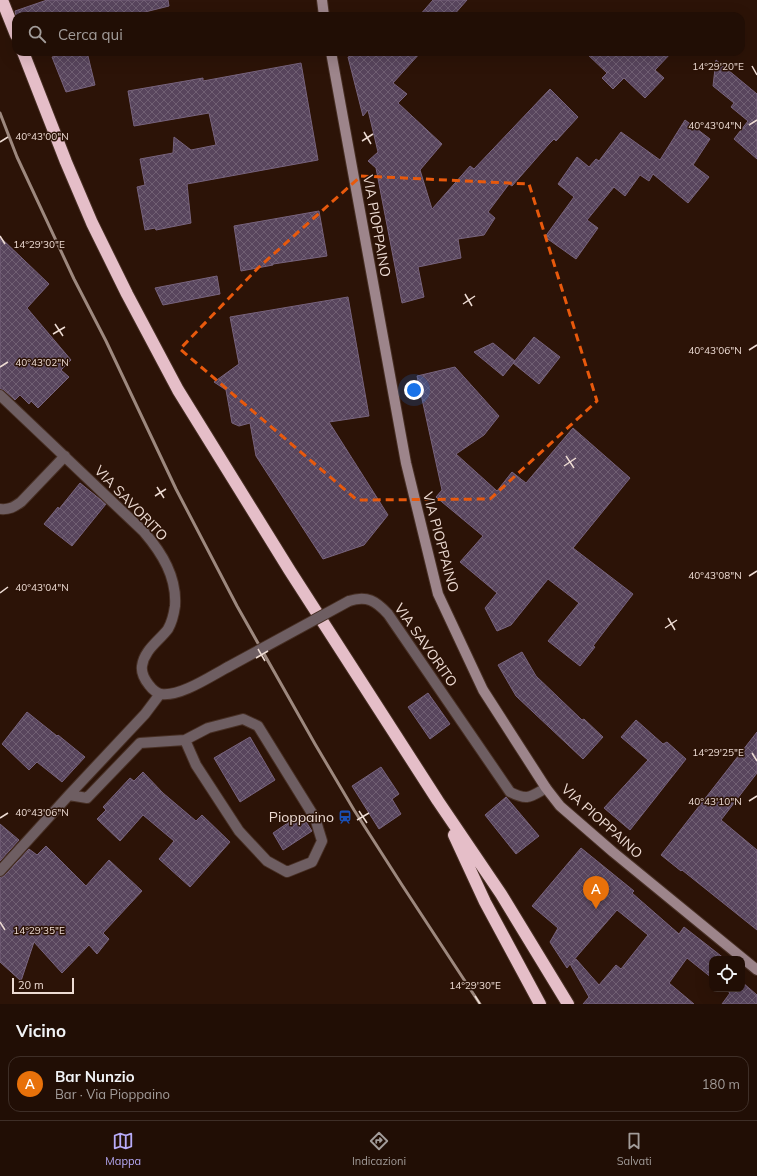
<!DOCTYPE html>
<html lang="it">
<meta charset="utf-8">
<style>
body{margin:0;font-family:Mulish,sans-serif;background:#29170f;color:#f1f3f6}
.controls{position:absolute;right:12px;bottom:12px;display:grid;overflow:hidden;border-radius:8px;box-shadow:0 4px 16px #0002}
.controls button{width:36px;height:36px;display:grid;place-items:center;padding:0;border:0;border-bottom:1px solid #3e2e27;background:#210e05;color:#f1f3f6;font:20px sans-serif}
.scale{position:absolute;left:12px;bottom:10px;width:62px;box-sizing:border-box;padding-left:4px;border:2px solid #eddbd3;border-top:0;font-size:11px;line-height:14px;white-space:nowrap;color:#eddbd3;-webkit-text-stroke:3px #2c1307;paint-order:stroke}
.you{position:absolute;left:414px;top:390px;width:14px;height:14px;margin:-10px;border:3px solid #fff;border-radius:50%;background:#1a73e8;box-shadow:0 0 0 6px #1a73e833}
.badge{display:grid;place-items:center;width:26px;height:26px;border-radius:50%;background:#b7abf8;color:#fff;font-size:13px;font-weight:700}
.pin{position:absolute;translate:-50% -33px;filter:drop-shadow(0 1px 2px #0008)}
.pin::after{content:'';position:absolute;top:21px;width:14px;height:12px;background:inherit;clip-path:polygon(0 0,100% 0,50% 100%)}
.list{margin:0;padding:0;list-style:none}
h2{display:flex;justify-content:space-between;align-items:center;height:52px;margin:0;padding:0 16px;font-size:17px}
h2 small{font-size:13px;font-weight:400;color:#a29c9a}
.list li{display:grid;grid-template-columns:26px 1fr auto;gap:12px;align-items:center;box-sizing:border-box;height:56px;margin:0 8px 8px;padding:0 8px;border:1px solid #3e2e27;border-radius:12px}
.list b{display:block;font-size:15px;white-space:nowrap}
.list p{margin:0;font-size:13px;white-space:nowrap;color:#a29c9a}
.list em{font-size:13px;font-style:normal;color:#a29c9a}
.icon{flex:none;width:22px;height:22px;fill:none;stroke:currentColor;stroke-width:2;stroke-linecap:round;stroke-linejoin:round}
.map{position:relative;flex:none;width:757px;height:1004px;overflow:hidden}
.search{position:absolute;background:#210e05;box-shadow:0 4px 16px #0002;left:12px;right:12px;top:12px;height:44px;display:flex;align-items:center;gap:10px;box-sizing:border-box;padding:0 14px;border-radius:12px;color:#a29c9a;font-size:15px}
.sheet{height:116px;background:#210e05}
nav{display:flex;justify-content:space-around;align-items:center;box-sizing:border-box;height:56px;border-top:1px solid #3e2e27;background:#210e05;font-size:11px;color:#a29c9a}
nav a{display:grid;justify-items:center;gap:2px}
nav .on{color:#b7abf8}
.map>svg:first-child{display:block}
.building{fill:url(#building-cross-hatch);stroke:#77637d;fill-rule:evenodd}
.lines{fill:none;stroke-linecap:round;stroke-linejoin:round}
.street-casing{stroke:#472f24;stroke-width:12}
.secondary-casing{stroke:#472f24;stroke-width:12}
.highway-casing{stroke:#472f24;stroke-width:14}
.street{stroke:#6e5e62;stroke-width:10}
.secondary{stroke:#9d858b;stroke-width:10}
.highway{stroke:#e5bec8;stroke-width:12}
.rail{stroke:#9d887e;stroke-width:3}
.street-bridge-casing{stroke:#472f24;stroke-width:12;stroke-linecap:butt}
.street-bridge{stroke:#6e5e62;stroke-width:10}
.marked{fill:none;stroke:#e8590c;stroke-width:3;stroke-dasharray:8 5;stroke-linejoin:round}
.ticks{fill:none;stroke:#eddbd3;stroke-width:1.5}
.labels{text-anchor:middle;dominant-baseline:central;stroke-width:3;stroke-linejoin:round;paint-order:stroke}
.street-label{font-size:14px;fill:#eddbd3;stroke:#2c1307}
.poi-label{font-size:14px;fill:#eddbd3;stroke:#2c1307;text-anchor:end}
.ticks-label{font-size:10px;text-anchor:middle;fill:#eddbd3;stroke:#2c1307;stroke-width:3;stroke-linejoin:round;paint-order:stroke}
</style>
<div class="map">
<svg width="757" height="1004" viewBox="0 0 757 1004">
<defs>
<pattern id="building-cross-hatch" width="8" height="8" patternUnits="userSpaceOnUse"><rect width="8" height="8" fill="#58455d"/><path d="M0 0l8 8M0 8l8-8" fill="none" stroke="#705f73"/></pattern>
</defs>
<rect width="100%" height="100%" fill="#2c1307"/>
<path class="building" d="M47,0H168L169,6L129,16H16L15,11Z
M433,0H467L453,16H419Z
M75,52H87L95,85L66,92L52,57Z
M364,52H421L393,83L407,94L398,103L442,144L420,170L432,209L470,166L474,169L550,89L578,117L556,141L554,139L548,145L512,186L509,184L488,212L495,218L484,235L458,239L461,258L418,267L424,297L402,303L376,168L368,161L378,152L368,110L363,116L348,57Z
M585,52H672L655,70L664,78L645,98L624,78L613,89L602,78L607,73Z
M716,60L757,94V159L734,139L748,121L731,107L734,103L713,86Z
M301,63L318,160L187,184L191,223L156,230L155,228L145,230L137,187L145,185L140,159L173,153L174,137L191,150L216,145L209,113L134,126L128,91L203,78V81Z
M685,120L710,139L693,165L709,177L688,203L653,174L649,181L640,175L625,196L614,187L587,220L598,228L576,259L545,237L574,197L558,184L577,157L589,167L596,159L599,161L621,132L660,160Z
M319,211L327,256L273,264V265L241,271L234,226Z
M0,237L49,284L27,308L71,360L61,370L69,377L38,408L31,401L29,404L20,395L15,400L4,390L0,389Z
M217,276L220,294L163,305L155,288Z
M348,297L369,416L329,422L388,515L364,545L323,559L256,456L250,423L239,426L232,423L226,390L214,382L239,364L230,317Z
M534,337L560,357L539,384L513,363Z
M493,343L515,361L503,376L474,352Z
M455,367L499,416L484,435L456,454L497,491L512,472L526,483L573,428L630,478L573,548L633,594L593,646L595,647L580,666L548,641L579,603L548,579L511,625L497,631L485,608L497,593L460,562L483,536L436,497L442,490L417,376Z
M80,483L106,504L72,546L44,524L58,507L59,509Z
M522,652L536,676L582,720L584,719L603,737L583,759L516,696L498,665Z
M428,693L450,724L430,739L408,707Z
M27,712L57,736L58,735L85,757L62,782L37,762L29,770L2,744Z
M636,720L663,744L667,742L686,759L630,830L604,808L648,760L621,737Z
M757,732V773L721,820L757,850V930L682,870L681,871L661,855Z
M250,737L275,780L240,802L214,758Z
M381,767L399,794L392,799L401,814L379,829L352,786Z
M143,772L163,793L196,821L202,815L230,842L190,887L159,859L174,841L143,815L120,841L97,819L106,810L103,807L130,778L134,781Z
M506,797L539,836L516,854L485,815Z
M301,814L312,831L283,850L273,833Z
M0,824L19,840L0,861Z
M46,846L86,886L109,860L142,891L103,933L109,939L97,954L89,945L62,973L34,942L21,981L0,962V877L5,875L29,849L37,855Z
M581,848L634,891L632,893L679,934L684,927L725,959H712V978L687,958L669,983L694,1004H583L589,997L570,964L567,968L550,942L558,928L532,906ZM617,910L648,935L621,969L616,965L599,985L576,959L572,962Z
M742,982L757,995V1004H722L730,993L725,989H742Z"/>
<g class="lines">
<g class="street-casing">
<path id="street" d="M0,395L144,532C162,553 177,577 175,606C174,613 172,622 168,629C159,641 144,650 142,666C141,673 145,680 149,685C152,689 157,693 161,694C180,697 211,676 228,667
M0,509C9,510 14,507 21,502L65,456
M349,601C367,595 376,601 388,614L510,792C528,801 530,797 546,788
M69,795L87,798L140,743L185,740L196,765L239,831L267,861L287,872L312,862L322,841L315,818L258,726L243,719L208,728L185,740
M0,871L69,795L145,714L160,694"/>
</g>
<g class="secondary-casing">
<path id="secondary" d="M322,0L324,16
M331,52L406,463L438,594L483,690L546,788L560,806L613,852L757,970"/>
</g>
<g class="highway-casing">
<path id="highway" d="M2,0L16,35
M23,52L66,162L92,223L127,294L178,390L290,571L438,801L501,894L568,1004
M454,835L485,902L540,1004"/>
</g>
<use href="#street" class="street"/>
<use href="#secondary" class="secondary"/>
<use href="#highway" class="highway"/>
<path class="rail" d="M0,113L17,157L74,279L106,341L176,489L237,606L315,744L354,810L402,885L480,1004"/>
<g class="street-bridge-casing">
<path id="street-bridge" d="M228,667L349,601"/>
</g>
<use href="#street-bridge" class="street-bridge"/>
</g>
<path class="marked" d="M361,176L529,184L597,401L490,499L357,500L180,349L258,268Z"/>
<path class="ticks" d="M752,66L757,75M749,125L757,120M364,132L371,144M362,141L373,134M0,142L8,137M0,236L5,244M465,294L472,306M463,304L475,296M55,324L63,336M53,334L65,327M749,350L757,345M0,367L8,362M566,456L574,468M564,466L576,458M157,487L164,498M155,496L166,489M749,576L757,571M0,593L8,587M668,618L675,630M665,628L677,620M258,649L265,661M256,658L268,651M752,753L757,761M749,801L757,796M359,811L367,823M0,818L8,813M357,820L369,813M0,922L5,930M475,996L480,1004"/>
<defs>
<g id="station-bare" transform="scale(1.08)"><path d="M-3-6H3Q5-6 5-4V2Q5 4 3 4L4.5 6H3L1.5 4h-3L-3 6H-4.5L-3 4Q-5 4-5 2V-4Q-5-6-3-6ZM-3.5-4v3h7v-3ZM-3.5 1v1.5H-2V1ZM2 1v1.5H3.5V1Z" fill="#1a4fb4" stroke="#2c1307" stroke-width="2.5" paint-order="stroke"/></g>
</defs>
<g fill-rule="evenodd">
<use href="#station-bare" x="345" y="817"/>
</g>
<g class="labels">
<g class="street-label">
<text transform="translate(377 226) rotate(80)">VIA PIOPPAINO</text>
<text transform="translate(131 503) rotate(46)">VIA SAVORITO</text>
<text transform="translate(441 542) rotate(75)">VIA PIOPPAINO</text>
<text transform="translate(426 645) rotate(55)">VIA SAVORITO</text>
<text transform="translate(602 821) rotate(42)">VIA PIOPPAINO</text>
</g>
<g class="poi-label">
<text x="334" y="817">Pioppaino</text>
</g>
</g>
<g class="ticks-label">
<text x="718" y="70">14°29'20"E</text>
<text x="715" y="129">40°43'04"N</text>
<text x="42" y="140">40°43'00"N</text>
<text x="39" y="248">14°29'30"E</text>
<text x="715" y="354">40°43'06"N</text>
<text x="42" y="366">40°43'02"N</text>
<text x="715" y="579">40°43'08"N</text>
<text x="42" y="591">40°43'04"N</text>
<text x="718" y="756">14°29'25"E</text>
<text x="715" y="805">40°43'10"N</text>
<text x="42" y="816">40°43'06"N</text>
<text x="39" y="934">14°29'35"E</text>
<text x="475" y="989">14°29'30"E</text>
</g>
</svg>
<div class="controls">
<button><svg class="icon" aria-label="locate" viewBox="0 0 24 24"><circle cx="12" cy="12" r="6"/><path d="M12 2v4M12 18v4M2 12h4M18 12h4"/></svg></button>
</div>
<div class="scale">20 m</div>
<div class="you"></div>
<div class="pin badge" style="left:596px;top:909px;background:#e8710a">A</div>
<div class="search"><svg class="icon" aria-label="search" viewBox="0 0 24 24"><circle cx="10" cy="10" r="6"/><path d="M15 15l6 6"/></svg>Cerca qui</div>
</div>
<section class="sheet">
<h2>Vicino<small></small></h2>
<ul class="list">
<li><span class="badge" style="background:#e8710a">A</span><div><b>Bar Nunzio</b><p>Bar · Via Pioppaino</p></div><em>180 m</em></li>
</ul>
</section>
<nav>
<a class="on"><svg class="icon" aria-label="map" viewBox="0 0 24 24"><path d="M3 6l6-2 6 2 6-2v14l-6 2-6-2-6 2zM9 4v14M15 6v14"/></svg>Mappa</a>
<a><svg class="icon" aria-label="directions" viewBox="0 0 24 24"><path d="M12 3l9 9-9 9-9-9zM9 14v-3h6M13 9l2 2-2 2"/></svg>Indicazioni</a>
<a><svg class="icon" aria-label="saved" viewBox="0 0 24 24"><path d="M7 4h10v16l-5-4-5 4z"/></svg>Salvati</a>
</nav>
